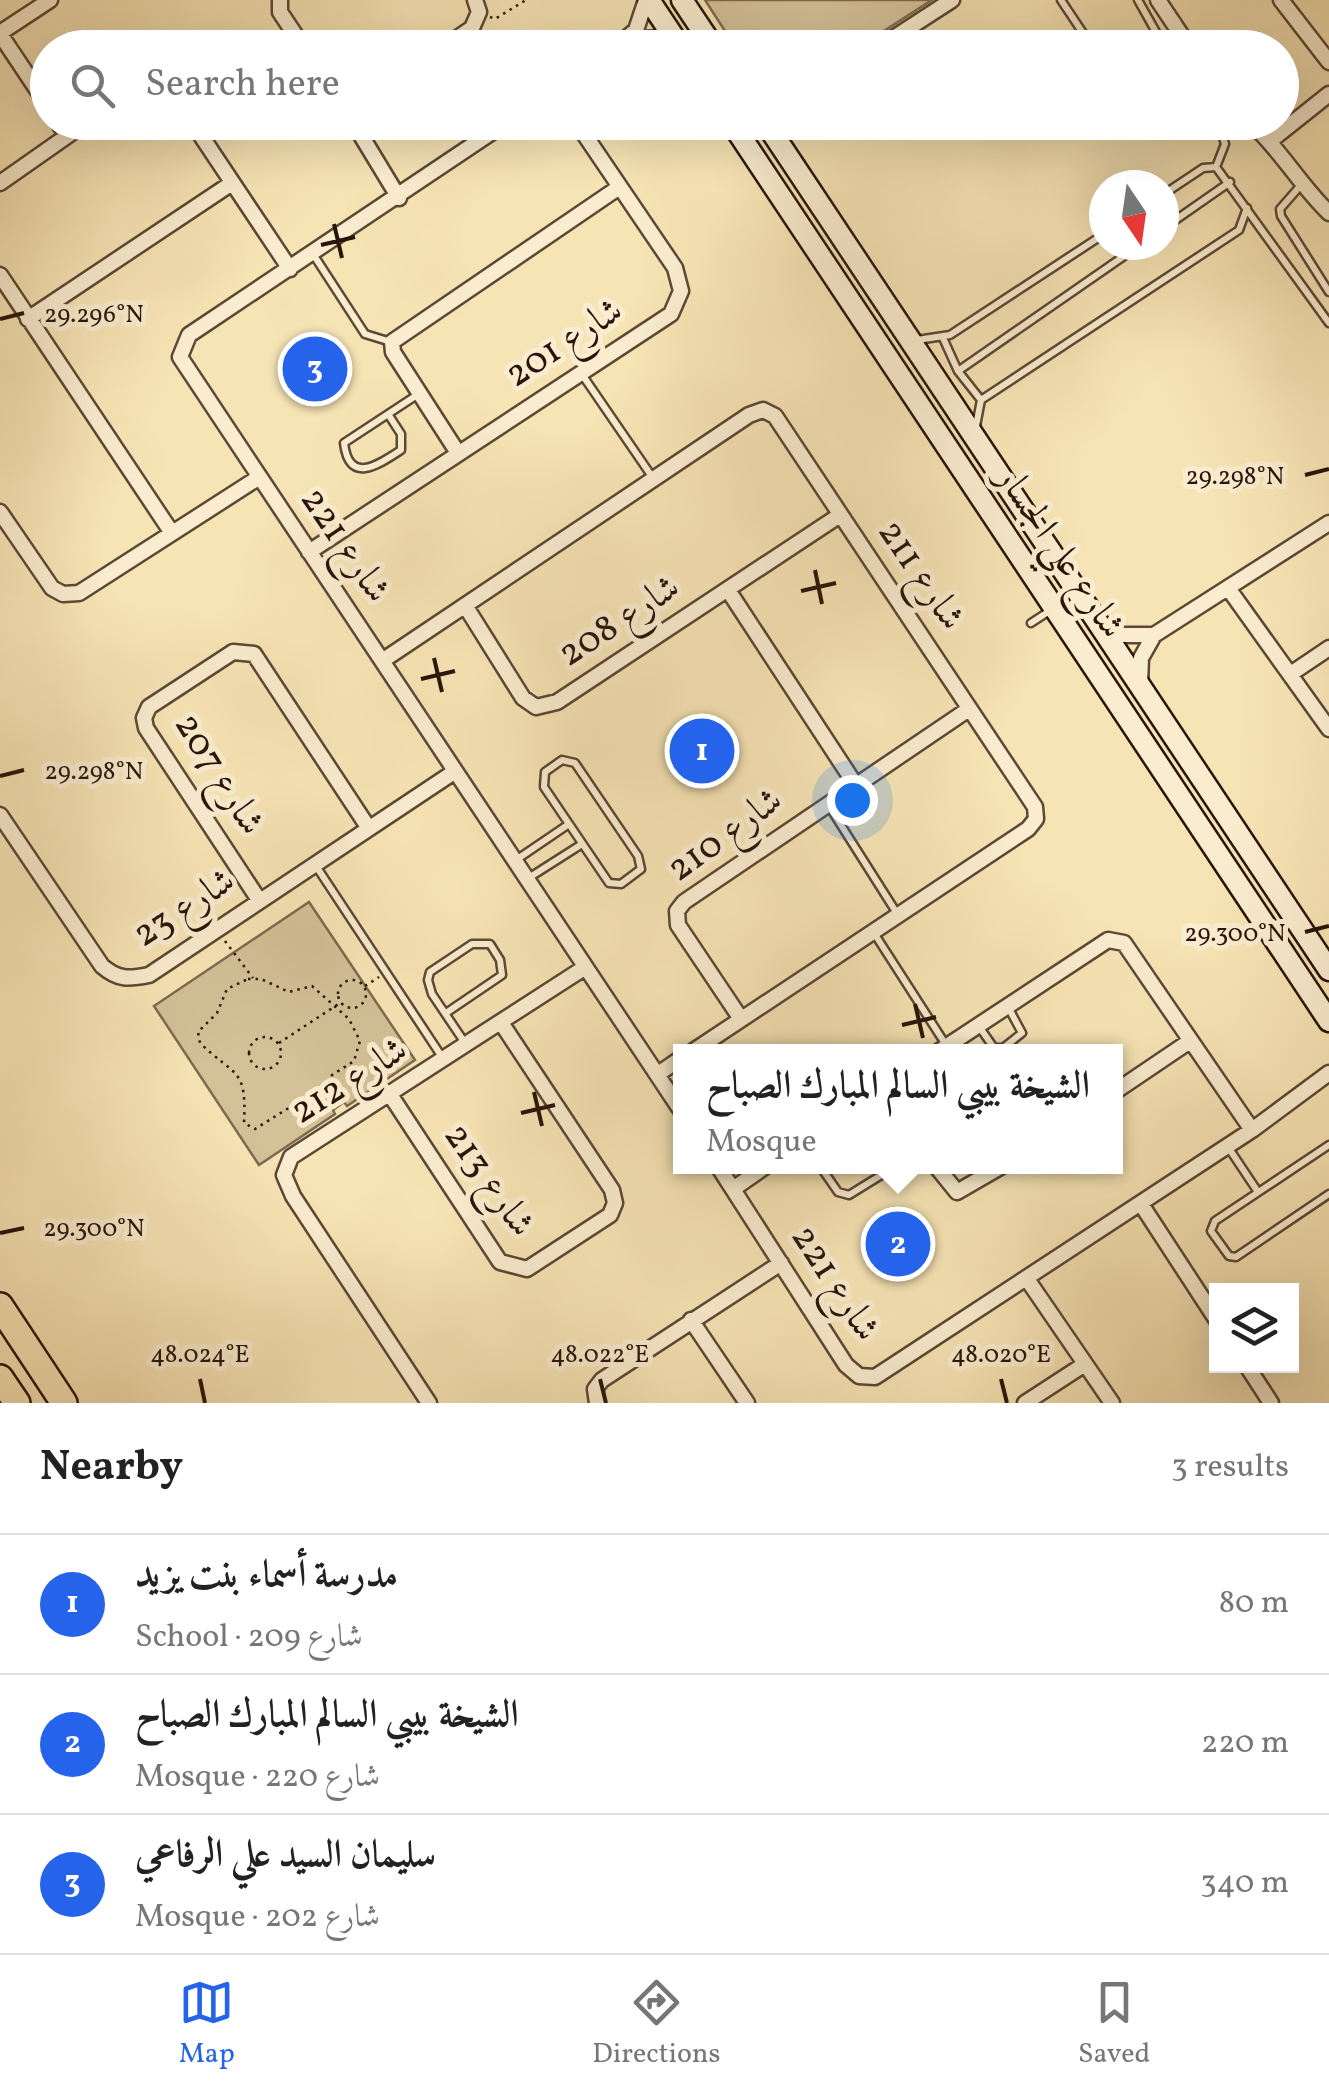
<!DOCTYPE html>
<meta charset="utf-8">
<style>
body{margin:0;font-family:Vollkorn,Amiri,serif;background:#f2f2f2;color:#222}
.controls{position:absolute;right:30px;bottom:30px;display:grid;overflow:hidden;border-radius:0px;box-shadow:0 10px 40px #0002}
.controls button{width:90px;height:90px;display:grid;place-items:center;padding:0;border:0;border-bottom:2px solid #e0e0e0;background:#fff;color:#222;font:50px sans-serif}
.compass{position:absolute;left:1089px;top:170px;width:90px;height:90px;border-radius:50%;background:#fff;box-shadow:0 10px 40px #0002;rotate:167deg}
.you{position:absolute;left:852px;top:800px;width:35px;height:35px;margin:-25px;border:8px solid #fff;border-radius:50%;background:#1a73e8;box-shadow:0 0 0 15px #1a73e833}
.badge{display:grid;place-items:center;width:65px;height:65px;border-radius:50%;background:#2563eb;color:#fff;font-size:32px;font-weight:700}
.pin{position:absolute;translate:-50% -50%;border:5px solid #fff;box-shadow:0 2px 10px #0006}
.popup{position:absolute;left:673px;top:1044px;width:450px;height:130px;box-sizing:border-box;display:grid;place-content:center;border-radius:0px;background:#fff;filter:drop-shadow(0 2px 8px #0005);font-size:32px;white-space:nowrap;color:#767676}
.popup b{font-size:38px;color:#222}
.popup::after{content:'';position:absolute;left:50%;top:100%;margin-left:-20px;border:20px solid transparent;border-top-color:#fff}
.list{margin:0;padding:0;list-style:none}
h2{display:flex;justify-content:space-between;align-items:center;height:130px;margin:0;padding:0 40px;font-size:42px}
h2 small{font-size:32px;font-weight:400;color:#767676}
.list li{display:grid;grid-template-columns:65px 1fr auto;gap:30px;align-items:center;box-sizing:border-box;height:140px;padding:0 40px;border-top:2px solid #e0e0e0}
.list b{display:block;font-size:38px;white-space:nowrap}
.list p{margin:0;font-size:32px;white-space:nowrap;color:#767676}
.list em{font-size:32px;font-style:normal;color:#767676}
.icon{flex:none;width:55px;height:55px;fill:none;stroke:currentColor;stroke-width:2;stroke-linecap:round;stroke-linejoin:round}
.map{position:relative;flex:none;width:1329px;height:1403px;overflow:hidden}
.search{position:absolute;background:#fff;box-shadow:0 10px 40px #0002;left:30px;right:30px;top:30px;height:110px;display:flex;align-items:center;gap:25px;box-sizing:border-box;padding:0 35px;border-radius:55px;color:#767676;font-size:38px}
.sheet{height:550px;background:#fff}
nav{display:flex;justify-content:space-around;align-items:center;box-sizing:border-box;height:140px;border-top:2px solid #e0e0e0;background:#fff;font-size:28px;color:#767676}
nav a{display:grid;justify-items:center;gap:5px}
nav .on{color:#2563eb}
.map>svg:first-child{display:block}
.green{fill:#d4c198;stroke:#7e6a51;stroke-width:2.5}
.lines{fill:none;stroke-linecap:round;stroke-linejoin:round}
.lane-casing{stroke:#5c4835;stroke-width:11}
.street-casing{stroke:#5c4835;stroke-width:19}
.secondary-casing{stroke:#28140a;stroke-width:25}
.highway-casing{stroke:#28140a;stroke-width:30}
.path{stroke:#28140a;stroke-width:2.5;stroke-dasharray:2.5 5;stroke-linecap:butt}
.lane{stroke:#faedcf;stroke-width:6}
.street{stroke:#faedcf;stroke-width:14}
.secondary{stroke:#faedcf;stroke-width:20}
.highway{stroke:#f7e4b5;stroke-width:25}
.ticks{fill:none;stroke:#28140a;stroke-width:4}
.labels{text-anchor:middle;dominant-baseline:central;stroke-width:10;stroke-linejoin:round;paint-order:stroke}
.street-label{font-size:38px;fill:#28140a;stroke:#faedcf}
.ticks-label{font-size:25px;text-anchor:middle;fill:#28140a;stroke:#faedcf;stroke-width:10;stroke-linejoin:round;paint-order:stroke}
</style>
<div class="map">
<svg width="1329" height="1403" viewBox="0 0 1329 1403">
<rect width="100%" height="100%" fill="#f7e4b5"/>
<filter id="stains"><feTurbulence type="fractalNoise" baseFrequency=".002" numOctaves="4"/><feColorMatrix values="0 0 0 0 .2 0 0 0 0 .09 0 0 0 0 .02 0 0 0 .5 -.17"/></filter>
<radialGradient id="worn" r=".72"><stop offset=".6" stop-color="#630" stop-opacity="0"/><stop offset="1" stop-color="#630" stop-opacity=".3"/></radialGradient>
<path class="green" d="M705,0H932L859,47L736,48Z
M309,902L415,1060L347,1106L344,1102L333,1110L335,1114L259,1165L154,1006Z"/>
<g class="lines">
<g class="lane-casing">
<path id="lane" d="M1061,0L1093,48
M1138,0L1165,48
M1216,167L1329,323
M1216,167L1225,144L1218,122
M1301,185L1280,209L1281,216L1329,292
M1164,194L1203,168L1216,167
M1164,228L1230,182
M313,254L365,334L391,342
M943,338L958,371L981,400
M917,340L950,335L1104,234
M958,371L1140,245
M581,373L653,478
M388,414L401,434V450C378,465 349,485 344,443L417,395
M976,426L981,400L1239,230L1247,208
M1031,623L1051,610
M562,760L575,763L638,856L641,869L621,884L609,883L544,787L545,772Z
M827,803L898,915
M516,860L569,824
M316,866L444,1060
M527,879L582,844
M874,933L946,1045
M446,1013L502,975L500,960L490,944H472L430,972L428,980L432,994L465,1043
M978,1025L994,1048H1003L1022,1033L1008,1007
M1329,1145L1215,1221L1211,1231L1229,1256L1236,1257L1329,1194
M1228,1147L1258,1192
M820,1166L838,1192L849,1195L896,1166"/>
</g>
<g class="street-casing">
<path id="street" d="M280,0V12L304,48
M1158,0L1190,48
M1281,0L1329,62
M0,33L50,0
M0,34L48,106
M628,40L674,37
M443,48L472,28L479,12L475,0
M615,48L636,30L646,0
M878,48L952,0
M58,122L67,136
M192,122L290,269
M353,122L399,198
M507,122L189,335L180,357L680,1109
M1250,122C1280,149 1300,185 1329,213
M1270,141L1329,94
M0,183L87,122
M0,275L172,533
M28,319L232,183
M458,453L393,352L392,342L618,188
M0,512L52,588L63,594L79,593L258,478
M309,552L671,314L681,291L675,268L576,122
M1228,588L1329,729
M728,590L855,784
M466,607L523,698L536,707L557,702L840,515
M1106,635H1154L1329,523
M382,661L749,415L763,410L775,416L1035,807L1036,819L1028,829L692,1052
M1292,673L1329,648
M1140,685L1141,658L1154,635
M0,815L102,966C118,980 129,979 149,975L454,772
M259,900L146,728L144,718L149,707L233,652L254,654L368,827
M741,1019L678,925L677,911L684,902L969,709
M938,1052L1108,940L1124,943L1252,1130
M658,1074L680,1059
M1116,1091L1190,1041
M391,1096L500,1262L527,1269L610,1215L615,1203L612,1190L502,1024
M718,1166L846,1365L859,1376L875,1377L1252,1130L1329,1073
M936,1166L957,1192L1002,1166
M733,1189L766,1166
M1141,1204L1216,1319
M1027,1279L1112,1403
M691,1320L747,1403
M1247,1366L1271,1403
M429,1403L293,1196L284,1175L291,1157L584,968
M597,1403L595,1389L602,1380L781,1263
M1025,1403L1085,1364"/>
</g>
<g class="secondary-casing">
<path id="secondary" d="M649,0L681,48
M682,0L714,48
M731,122L1329,1021
M765,122L1329,970"/>
</g>
<g class="highway-casing">
<path id="highway" d="M0,1306L64,1403
M0,1378L17,1403"/>
</g>
<path class="path" d="M490,17L495,19L526,0
M225,941L253,978
M248,979H261L289,992L312,986L349,1019L360,1041L354,1061L332,1075L309,1105L287,1109L255,1129L244,1123C247,1067 235,1077 200,1043L198,1032L217,1013L227,989Z
M338 994a14 14 0 1 1 28 0a14 14 0 1 1-28 0Z
M365,986L379,977
M249 1053a16 16 0 1 1 32 0a16 16 0 1 1-32 0Z
M279,1043L340,1003
M324,1086L339,1108"/>
<use href="#lane" class="lane"/>
<use href="#street" class="street"/>
<use href="#secondary" class="secondary"/>
<use href="#highway" class="highway"/>
</g>
<path class="ticks" d="M334,224L342,258M321,245L355,237M0,319L24,313M1305,475L1329,469M815,570L822,604M801,591L836,583M434,658L442,692M421,679L455,671M0,776L24,770M1305,932L1329,926M915,1004L923,1038M902,1025L936,1017M534,1092L542,1126M521,1113L555,1105M0,1233L24,1228M200,1379L205,1403M600,1379L606,1403M1001,1379L1007,1403"/>
<g class="labels">
<g class="street-label">
<text transform="translate(565 344) rotate(-33)">شارع 201</text>
<text transform="translate(344 546) rotate(56)">شارع 221</text>
<text transform="translate(1059 553) rotate(56)">شارع علي الجسار</text>
<text transform="translate(920 576) rotate(56)">شارع 211</text>
<text transform="translate(620 622) rotate(-33)">شارع 208</text>
<text transform="translate(218 775) rotate(58)">شارع 207</text>
<text transform="translate(726 836) rotate(-36)">شارع 210</text>
<text transform="translate(185 909) rotate(-33)">شارع 23</text>
<text transform="translate(350 1082) rotate(-32)">شارع 212</text>
<text transform="translate(488 1181) rotate(55)">شارع 213</text>
<text transform="translate(834 1284) rotate(57)">شارع 221</text>
</g>
</g>
<g class="ticks-label">
<text x="94" y="322">29.296°N</text>
<text x="1235" y="484">29.298°N</text>
<text x="94" y="779">29.298°N</text>
<text x="1235" y="941">29.300°N</text>
<text x="94" y="1236">29.300°N</text>
<text x="200" y="1362">48.024°E</text>
<text x="600" y="1362">48.022°E</text>
<text x="1001" y="1362">48.020°E</text>
</g>
<rect width="100%" height="100%" filter="url(#stains)"/>
<rect width="100%" height="100%" fill="url(#worn)"/>
</svg>
<div class="controls">
<button><svg class="icon" aria-label="layers" viewBox="0 0 24 24"><path d="M12 4l9 5-9 5-9-5zM3 14l9 5 9-5"/></svg></button>
</div>
<svg class="compass" viewBox="-18 -18 36 36"><path d="M0-13l5 13h-10z" fill="#e53935"/><path d="M0 13l5-13h-10z" fill="#767676"/></svg>
<div class="you"></div>
<div class="pin badge" style="left:702px;top:751px">1</div>
<div class="pin badge" style="left:898px;top:1244px">2</div>
<div class="popup"><b>الشيخة بيبي السالم المبارك الصباح</b>Mosque</div>
<div class="pin badge" style="left:315px;top:369px">3</div>
<div class="search"><svg class="icon" aria-label="search" viewBox="0 0 24 24"><circle cx="10" cy="10" r="6"/><path d="M15 15l6 6"/></svg>Search here</div>
</div>
<section class="sheet">
<h2>Nearby<small>3 results</small></h2>
<ul class="list">
<li><span class="badge">1</span><div><b>مدرسة أسماء بنت يزيد</b><p>School · شارع 209</p></div><em>80 m</em></li>
<li><span class="badge">2</span><div><b>الشيخة بيبي السالم المبارك الصباح</b><p>Mosque · شارع 220</p></div><em>220 m</em></li>
<li><span class="badge">3</span><div><b>سليمان السيد علي الرفاعي</b><p>Mosque · شارع 202</p></div><em>340 m</em></li>
</ul>
</section>
<nav>
<a class="on"><svg class="icon" aria-label="map" viewBox="0 0 24 24"><path d="M3 6l6-2 6 2 6-2v14l-6 2-6-2-6 2zM9 4v14M15 6v14"/></svg>Map</a>
<a><svg class="icon" aria-label="directions" viewBox="0 0 24 24"><path d="M12 3l9 9-9 9-9-9zM9 14v-3h6M13 9l2 2-2 2"/></svg>Directions</a>
<a><svg class="icon" aria-label="saved" viewBox="0 0 24 24"><path d="M7 4h10v16l-5-4-5 4z"/></svg>Saved</a>
</nav>
